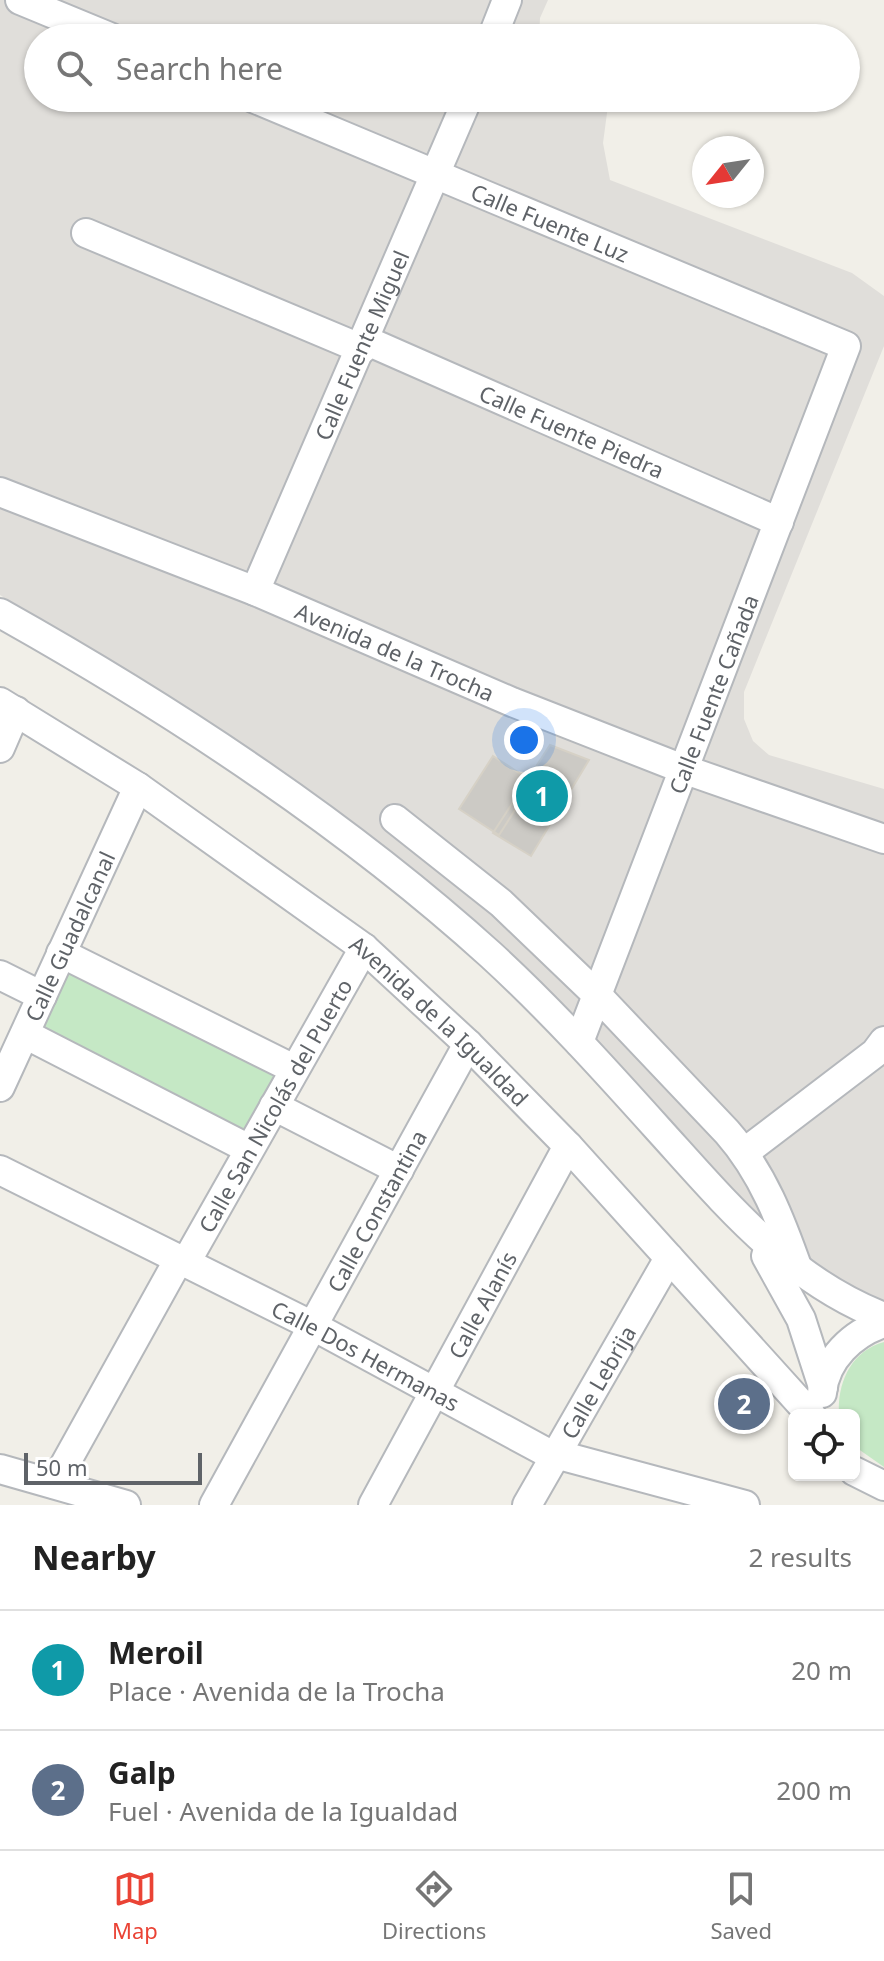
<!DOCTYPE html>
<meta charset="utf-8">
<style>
body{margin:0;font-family:"Noto Sans",sans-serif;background:#f2f2f2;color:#222}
.controls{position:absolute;right:24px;bottom:24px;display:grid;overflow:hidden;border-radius:12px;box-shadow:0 2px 6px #0004}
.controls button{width:72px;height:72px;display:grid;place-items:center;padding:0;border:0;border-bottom:2px solid #e0e0e0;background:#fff;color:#222;font:40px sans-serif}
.compass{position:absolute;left:692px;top:136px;width:72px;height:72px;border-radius:50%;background:#fff;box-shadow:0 2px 6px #0004;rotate:240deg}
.scale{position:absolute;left:24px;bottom:20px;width:178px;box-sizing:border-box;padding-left:8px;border:4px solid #5f6368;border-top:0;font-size:22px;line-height:28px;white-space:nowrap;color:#5f6368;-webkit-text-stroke:6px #fff;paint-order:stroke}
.you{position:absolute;left:524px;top:740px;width:28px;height:28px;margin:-20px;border:6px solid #fff;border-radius:50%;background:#1a73e8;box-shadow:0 0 0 12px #1a73e833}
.badge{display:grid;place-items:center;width:52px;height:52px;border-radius:50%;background:#ea4335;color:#fff;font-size:26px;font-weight:700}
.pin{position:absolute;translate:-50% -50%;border:4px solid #fff;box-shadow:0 2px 8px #0006}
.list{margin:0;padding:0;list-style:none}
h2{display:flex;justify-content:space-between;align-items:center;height:104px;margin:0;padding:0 32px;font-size:34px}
h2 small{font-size:26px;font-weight:400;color:#767676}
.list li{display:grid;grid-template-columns:52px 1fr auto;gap:24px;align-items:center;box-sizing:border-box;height:120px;padding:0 32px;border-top:2px solid #e0e0e0}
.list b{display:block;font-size:30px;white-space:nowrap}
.list p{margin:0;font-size:26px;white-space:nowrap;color:#767676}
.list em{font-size:26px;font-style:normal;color:#767676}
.icon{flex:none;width:44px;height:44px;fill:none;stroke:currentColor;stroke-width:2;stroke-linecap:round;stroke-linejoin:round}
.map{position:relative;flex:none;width:884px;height:1505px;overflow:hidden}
.search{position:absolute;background:#fff;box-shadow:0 2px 6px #0004;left:24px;right:24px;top:24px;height:88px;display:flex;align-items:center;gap:20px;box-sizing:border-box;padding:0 28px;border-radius:44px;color:#767676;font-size:30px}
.sheet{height:344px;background:#fff}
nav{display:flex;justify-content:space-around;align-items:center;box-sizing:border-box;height:112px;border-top:2px solid #e0e0e0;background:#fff;font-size:22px;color:#767676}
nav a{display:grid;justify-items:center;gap:4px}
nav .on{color:#ea4335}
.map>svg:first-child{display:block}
.industrial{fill:#e0deda}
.green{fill:#c5e8c5}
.building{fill:#cccac5;stroke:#d6d1c6;stroke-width:2}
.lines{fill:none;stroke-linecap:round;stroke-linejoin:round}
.minor-casing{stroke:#b5b8bc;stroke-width:32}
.minor{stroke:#fff;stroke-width:28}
.labels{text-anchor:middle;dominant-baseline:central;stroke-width:7;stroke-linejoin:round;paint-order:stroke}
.street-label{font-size:22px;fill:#5f6368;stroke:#fff}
</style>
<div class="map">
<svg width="884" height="1505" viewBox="0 0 884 1505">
<rect width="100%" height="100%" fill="#f1efe8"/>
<path class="industrial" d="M0,0H548L540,18L539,38H38V98H609L603,143L610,180L852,273L884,296V346L744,692V719L753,741L769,755L884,789V1303L869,1300L800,1258L483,929L368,833L166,699L0,595Z"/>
<path class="green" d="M66,963L282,1073L246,1139L34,1030Z
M884,1342V1467L854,1446V1415H839C837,1383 851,1351 884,1342Z"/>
<path class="building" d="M550,745L589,760L531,856L493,833Z
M493,756L533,782L499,835L459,809Z"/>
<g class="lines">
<g class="minor-casing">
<g id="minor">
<path d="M20,0L112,38"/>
<path d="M492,38L507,0"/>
<path id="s1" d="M253,98L846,346L579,1042"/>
<path d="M86,233L362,349"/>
<path id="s2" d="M365,340L779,522"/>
<path id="s3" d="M0,492L255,591L512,702L683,769L884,839"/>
<path id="s4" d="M255,591L468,98"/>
<path d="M0,613C173,710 344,822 491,955C551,1010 605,1070 659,1130C726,1204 788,1280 884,1317"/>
<path id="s5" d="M0,702L138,787L364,948L468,1044L568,1146L811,1415"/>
<path d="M0,748L16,711"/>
<path d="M395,819L501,903L597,995L727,1132C763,1173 781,1221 799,1272"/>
<path d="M61,953L294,1069"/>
<path d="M0,975L42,996"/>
<path d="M25,1034L249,1149"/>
<path id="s6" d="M0,1087L138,787"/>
<path d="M274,1106L399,1170"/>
<path d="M745,1152L875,1053L884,1041"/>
<path id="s7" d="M0,1170L313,1326L544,1451L745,1505"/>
<path d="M766,1256L801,1319L823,1387"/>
<path id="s8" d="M186,1262L364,948"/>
<path d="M822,1393C825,1359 853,1333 884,1323"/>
<path d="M0,1469L126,1505"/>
<path d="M854,1471L884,1486"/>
<path d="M54,1484L179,1259"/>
<path id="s9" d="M214,1505L468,1044"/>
<path id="s10" d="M373,1505L568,1146"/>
<path id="s11" d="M527,1505L669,1258"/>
</g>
</g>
<use href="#minor" class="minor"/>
</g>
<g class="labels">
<g class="street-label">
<text stroke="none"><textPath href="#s1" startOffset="322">Calle Fuente Luz</textPath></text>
<text stroke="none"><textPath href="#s4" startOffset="268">Calle Fuente Miguel</textPath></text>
<text stroke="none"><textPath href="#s2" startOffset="226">Calle Fuente Piedra</textPath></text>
<text stroke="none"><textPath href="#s3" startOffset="426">Avenida de la Trocha</textPath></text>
<text transform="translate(713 694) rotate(-69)">Calle Fuente Cañada</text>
<text stroke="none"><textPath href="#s6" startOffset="166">Calle Guadalcanal</textPath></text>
<text stroke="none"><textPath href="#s5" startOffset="544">Avenida de la Igualdad</textPath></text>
<text stroke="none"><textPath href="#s8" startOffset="180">Calle San Nicolás del Puerto</textPath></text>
<text stroke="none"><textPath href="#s9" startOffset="336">Calle Constantina</textPath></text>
<text stroke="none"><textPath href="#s10" startOffset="228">Calle Alanís</textPath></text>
<text stroke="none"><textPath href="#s7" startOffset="410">Calle Dos Hermanas</textPath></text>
<text stroke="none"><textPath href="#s11" startOffset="142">Calle Lebrija</textPath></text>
</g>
</g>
</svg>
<div class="controls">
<button><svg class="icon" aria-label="locate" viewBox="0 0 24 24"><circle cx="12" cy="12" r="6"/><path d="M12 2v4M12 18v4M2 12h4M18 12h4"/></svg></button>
</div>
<svg class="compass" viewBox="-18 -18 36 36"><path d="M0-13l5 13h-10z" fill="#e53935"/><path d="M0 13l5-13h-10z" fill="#767676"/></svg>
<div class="scale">50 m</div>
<div class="you"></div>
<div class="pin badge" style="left:542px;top:796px;background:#0f9aa8">1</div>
<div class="pin badge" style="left:744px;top:1404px;background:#5c6f8a">2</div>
<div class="search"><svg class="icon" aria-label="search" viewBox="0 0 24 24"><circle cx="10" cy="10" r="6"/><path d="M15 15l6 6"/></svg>Search here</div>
</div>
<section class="sheet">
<h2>Nearby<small>2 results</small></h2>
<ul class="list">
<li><span class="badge" style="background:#0f9aa8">1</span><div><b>Meroil</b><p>Place · Avenida de la Trocha</p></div><em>20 m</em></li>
<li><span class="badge" style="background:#5c6f8a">2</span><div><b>Galp</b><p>Fuel · Avenida de la Igualdad</p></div><em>200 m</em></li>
</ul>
</section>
<nav>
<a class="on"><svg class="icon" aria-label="map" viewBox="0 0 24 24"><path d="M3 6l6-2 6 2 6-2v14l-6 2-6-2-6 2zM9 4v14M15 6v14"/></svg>Map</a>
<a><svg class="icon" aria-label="directions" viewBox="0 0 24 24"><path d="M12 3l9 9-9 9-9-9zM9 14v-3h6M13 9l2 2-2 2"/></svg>Directions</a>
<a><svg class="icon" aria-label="saved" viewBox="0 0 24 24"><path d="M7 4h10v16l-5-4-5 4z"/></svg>Saved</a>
</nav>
